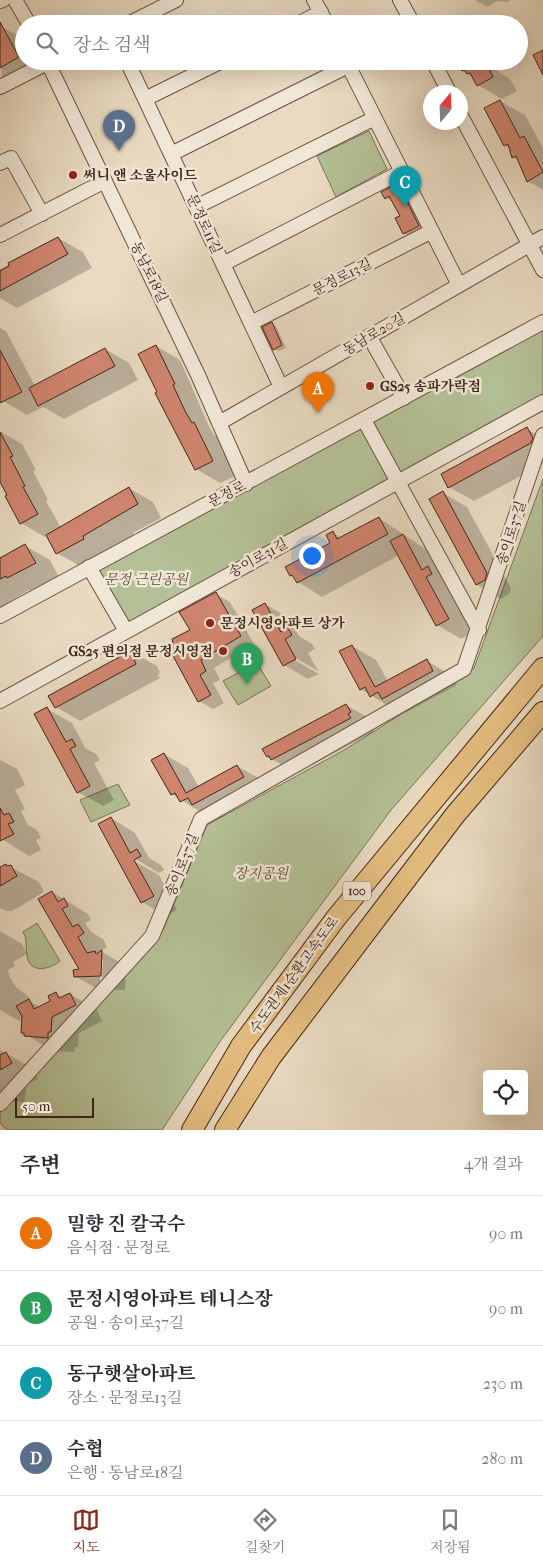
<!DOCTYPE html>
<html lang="ko">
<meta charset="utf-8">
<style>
body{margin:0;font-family:"IM FELL French Canon","Noto Serif KR",serif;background:#f7f7f7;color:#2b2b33}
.controls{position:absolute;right:15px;bottom:15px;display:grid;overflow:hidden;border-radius:5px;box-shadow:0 5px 20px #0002}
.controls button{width:45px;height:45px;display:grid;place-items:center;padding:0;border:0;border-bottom:1px solid #e1e1e2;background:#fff;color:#2b2b33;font:25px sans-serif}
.compass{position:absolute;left:423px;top:85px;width:45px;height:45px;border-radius:50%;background:#fff;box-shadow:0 5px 20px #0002;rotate:19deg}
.scale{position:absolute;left:15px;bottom:12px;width:79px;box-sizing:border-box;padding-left:5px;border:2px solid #422516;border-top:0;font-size:14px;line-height:18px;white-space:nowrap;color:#422516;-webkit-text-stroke:4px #f1e7d7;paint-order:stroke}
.you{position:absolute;left:311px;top:555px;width:18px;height:18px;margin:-12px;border:4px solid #fff;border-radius:50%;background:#1a73e8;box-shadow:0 0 0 8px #1a73e833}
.badge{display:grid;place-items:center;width:32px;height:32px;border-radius:50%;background:#8f2418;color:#fff;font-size:16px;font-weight:700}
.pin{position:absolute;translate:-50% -41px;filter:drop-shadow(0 1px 2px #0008)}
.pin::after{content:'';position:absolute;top:26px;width:18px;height:15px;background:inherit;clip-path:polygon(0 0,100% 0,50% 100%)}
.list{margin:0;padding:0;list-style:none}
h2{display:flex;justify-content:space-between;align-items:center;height:65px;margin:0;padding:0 20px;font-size:21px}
h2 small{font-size:16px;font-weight:400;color:#7c7c81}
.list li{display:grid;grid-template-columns:32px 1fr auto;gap:15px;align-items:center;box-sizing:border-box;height:75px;padding:0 20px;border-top:1px solid #e1e1e2}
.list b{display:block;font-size:19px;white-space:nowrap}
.list p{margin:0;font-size:16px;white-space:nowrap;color:#7c7c81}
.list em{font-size:16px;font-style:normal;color:#7c7c81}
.icon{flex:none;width:28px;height:28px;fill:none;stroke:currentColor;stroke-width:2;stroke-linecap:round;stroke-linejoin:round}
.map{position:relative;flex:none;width:543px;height:1130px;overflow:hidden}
.search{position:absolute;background:#fff;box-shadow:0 5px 20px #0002;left:15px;right:15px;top:15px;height:55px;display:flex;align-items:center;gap:12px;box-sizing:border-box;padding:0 18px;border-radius:28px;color:#7c7c81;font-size:19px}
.sheet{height:365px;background:#fff}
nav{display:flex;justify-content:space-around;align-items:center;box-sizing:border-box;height:70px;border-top:1px solid #e1e1e2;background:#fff;font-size:14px;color:#7c7c81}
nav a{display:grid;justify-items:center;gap:2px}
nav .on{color:#8f2418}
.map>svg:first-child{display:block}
.green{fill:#b4c095;stroke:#7b7256}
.shadow{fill:#0003;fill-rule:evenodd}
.building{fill:#d0856f;stroke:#422516}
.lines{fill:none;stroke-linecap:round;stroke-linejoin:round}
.minor-casing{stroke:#6c5241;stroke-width:16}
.highway-casing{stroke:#422516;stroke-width:22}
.minor{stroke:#f1e7d7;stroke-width:14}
.highway{stroke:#e4bd80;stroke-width:20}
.poi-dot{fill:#8f2418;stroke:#f1e7d7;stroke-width:2}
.labels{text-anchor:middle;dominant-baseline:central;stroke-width:5;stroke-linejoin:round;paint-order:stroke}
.shield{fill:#f1e7d7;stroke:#765f50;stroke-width:1}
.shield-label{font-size:12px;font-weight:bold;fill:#422516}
.poi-label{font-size:14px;font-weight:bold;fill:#422516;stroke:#f1e7d7;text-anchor:start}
.street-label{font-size:14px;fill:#422516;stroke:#f1e7d7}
.park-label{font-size:14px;font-style:italic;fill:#5e4c36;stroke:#f1e7d7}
</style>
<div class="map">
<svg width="543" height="1130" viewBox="0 0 543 1130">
<rect width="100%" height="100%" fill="#e9dac1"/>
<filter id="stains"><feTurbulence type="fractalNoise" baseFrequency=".004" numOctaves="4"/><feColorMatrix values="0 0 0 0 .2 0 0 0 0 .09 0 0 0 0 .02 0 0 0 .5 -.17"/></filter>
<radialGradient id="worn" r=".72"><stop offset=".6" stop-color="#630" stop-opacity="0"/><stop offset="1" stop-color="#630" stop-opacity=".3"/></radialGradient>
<path class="green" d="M369,131L387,169L336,197L317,156Z
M543,327V398L128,627L94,570Z
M543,479V636L391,810L221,1040L162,1130H7L0,1123V1113L154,945L164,928L207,825L346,749L474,668Z
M257,663L271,686L238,705L223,681Z
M118,784L130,805L91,822L80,800Z
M37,923L60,961C49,970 29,974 27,955C25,946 28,941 23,932Z"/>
<path class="shadow" d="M475,0H511L507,2L498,1L487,7Z
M462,20L469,24H455Z
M0,26L24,39V61H37L2,79Z
M459,61H499L494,65L498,72L510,79L517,91L502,99L478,85L473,77L463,70Z
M500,101L525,115L543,148V190L528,181L520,161L513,157L510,149L505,145Z
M398,185L412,193L433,234L418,241L404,233L401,217L394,203L386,198Z
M58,238L83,252L92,268L17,308L0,298V269Z
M272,324L276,326L286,348L279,351L274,349Z
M0,328L6,331L35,386L105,349L129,363L138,380L64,419L43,407L27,415L3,401L0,396Z
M156,346L180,360L209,426L214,435L218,437L237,475L220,483L196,469L158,393Z
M527,429L543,438V464L474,501L449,487Z
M0,431L22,444L36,470L33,471L48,500L46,501L61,528L129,488L153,502L161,518L133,533L134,535L106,550L108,553L82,567L57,553L48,536L45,537L21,523L0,479Z
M443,493L467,507L511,588L509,594L501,599L476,584Z
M379,518L427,550L440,575L453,582L456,588L449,591L472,633L461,639L437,625L399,555L322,597L298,582L332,544L333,533L342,538Z
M25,546L50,560L59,577L33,592L29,590L0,608V559Z
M216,594L230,602L254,644L214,668L220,680L213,683L224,703L213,709L199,701L192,630Z
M265,604L289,618L299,636L312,644L315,649L308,653L318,671L296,658V661L319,674L308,679L284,665Z
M352,646L376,660L388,681L427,661L451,675L457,685L407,712L399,708L395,710L361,689Z
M132,652L157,666L160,673L158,675L160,678L80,721L56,707Z
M346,705L371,719L374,732L297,773L268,757Z
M47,709L72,723L85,748L96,754L100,760L94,763L114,800L103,806L78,792Z
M164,754L188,768L199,787L237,766L262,780L267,791L217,818L209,813L205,815L172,794Z
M0,760L17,769L25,785L15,790L25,809L21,811L28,825L37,830L41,838L36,840L41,850L29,856L0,838Z
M111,818L135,833L149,858L161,865L164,870L159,873L134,858V861L159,875L177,910L166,916L142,902Z
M6,865L39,882L44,892L12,911H6L0,908V869Z
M52,892L88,914L91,920L85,923L91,932L103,939L107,947L101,951L126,966L125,990H99L75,976L81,970ZM100,960H103L102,983H100Z
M0,931L22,944L27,954L13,962L15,966L8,970L10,978L16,987L30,998L27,1000L41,1008L52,1002L55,994L62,998L70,994L97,1010L102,1021L79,1033L78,1047H75L74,1052L52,1051L22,1032L23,1019L19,1021L0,1010Z
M0,1050L32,1068L38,1079L27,1084L24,1102L0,1101Z"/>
<path class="building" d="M0,22L19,57L0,68Z
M543,50V75L533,55Z
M457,61H482L477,63L479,67L486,63L493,77L477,86L470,73L467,74L464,70L462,71Z
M500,100L520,138L524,136L543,172L527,182L516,156L512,158L508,144L504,146L484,108Z
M398,183L419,226L403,234L395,218L400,216L389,196L385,199L381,192Z
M58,237L68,254L0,291V271L9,266L8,263Z
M272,322L282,345L273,350L262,327Z
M156,345L175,384L173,385L185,411L192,423L194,422L213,461L195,470L155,393L157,392L138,354Z
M105,348L115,366L38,406L29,388Z
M0,350L22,392L0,403Z
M527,427L533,438L531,443L448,488L441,474Z
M0,432L13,456L10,457L25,486L23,487L38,514L20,524L5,496L7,495L0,482Z
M129,487L138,504L83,536L84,539L56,554L46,535Z
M443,491L487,573L485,580L476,585L429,499Z
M379,517L388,534L297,583L292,575L290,576L285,567L330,543L326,535L333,531L337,539Z
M403,534L422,570L428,566L432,574L426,577L449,619L436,626L390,541Z
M25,544L36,563L7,578L6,576L0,579V558Z
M216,592L241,636L201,660L206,671L200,675L211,695L198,702L167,645L173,642L172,639L190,630L179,612Z
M265,603L281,632L288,628L292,635L285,639L296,659L283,666L252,610Z
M352,645L375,687L427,659L433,671L382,699L378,692L370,697L365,687L360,690L339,651Z
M132,650L137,659L134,660L136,664L55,708L48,696Z
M346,704L351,712L348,714L351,718L271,760L269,756L267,757L262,749Z
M47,707L66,742L72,739L76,746L70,749L90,786L77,793L34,714Z
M164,753L186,793L237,765L244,777L192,805L188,798L180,802L175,793L171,795L151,760Z
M0,808L4,815L9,813L14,822L8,824L14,834L0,841Z
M111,817L130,853L137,849L141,856L134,860L154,896L141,903L98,824Z
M6,864L7,866L11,865L17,876L0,886V867Z
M52,891L58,902L64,898L68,906L62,909L73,927L78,924L84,933L78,937L87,953L95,951L96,954L102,950L101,976L74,977L73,970L79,969L38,899Z
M56,992L59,998L70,993L76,1005L52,1017L51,1032H48V1038L24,1036V1033H21L22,1016L16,1006L29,999L34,1009L50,1001L48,996Z
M6,1052L12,1063L0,1070V1055Z"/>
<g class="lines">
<g class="minor-casing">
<path id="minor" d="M15,0L29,24
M314,0L327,24
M400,0L413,24
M0,1L3,0
M128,24L176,0
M298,24L321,12
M47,61L198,375L246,484
M127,61L281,387
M346,61L459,285
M433,61L449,92
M0,87L51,61
M145,99L222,61
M460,114L543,270
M171,154L348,66
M0,163L11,158L42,214
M196,207L375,118
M0,235L105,181
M223,264L401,172
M251,323L432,231
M369,336L404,398
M364,420L479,630
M219,423L543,237
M89,567L126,631
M0,616L543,322
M0,701L543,402
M0,1104L152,936L201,819L464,669L543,435"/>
</g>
<g class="highway-casing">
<path id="highway" d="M192,1130L241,1046L336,918L543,668
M225,1130L271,1057L455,815L543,712"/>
</g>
<use href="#minor" class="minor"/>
<use href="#highway" class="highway"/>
</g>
<g class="poi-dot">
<circle cx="73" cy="175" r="5"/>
<circle cx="370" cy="386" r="5"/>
<circle cx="210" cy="623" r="5"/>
<circle cx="223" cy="651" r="5"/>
</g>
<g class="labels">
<rect class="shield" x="343" y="881.5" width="28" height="19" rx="4"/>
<g class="shield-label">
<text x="357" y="891">100</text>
</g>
<g class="poi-label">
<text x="83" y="175">써니 앤 소울사이드</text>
<text x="380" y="386">GS25 송파가락점</text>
<text x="220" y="623">문정시영아파트 상가</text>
<text x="213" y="651" text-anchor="end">GS25 편의점 문정시영점</text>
</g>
<g class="street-label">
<text transform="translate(204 224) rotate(65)">문정로11길</text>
<text transform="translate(149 272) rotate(64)">동남로18길</text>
<text transform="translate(342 277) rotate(-27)">문정로13길</text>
<text transform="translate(374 334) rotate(-30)">동남로20길</text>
<text transform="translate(227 494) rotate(-27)">문정로</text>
<text transform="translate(511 533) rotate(-72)">송이로37길</text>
<text transform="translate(258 558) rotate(-29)">송이로31길</text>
<text transform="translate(182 865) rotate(-68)">송이로37길</text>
<text transform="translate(294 975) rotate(-54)">수도권제1순환고속도로</text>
</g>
<g class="park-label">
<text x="146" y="579">문정 근린공원</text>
<text x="261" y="873">장지공원</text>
</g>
</g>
<rect width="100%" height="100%" filter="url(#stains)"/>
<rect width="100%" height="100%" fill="url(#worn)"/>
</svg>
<div class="controls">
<button><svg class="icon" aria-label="locate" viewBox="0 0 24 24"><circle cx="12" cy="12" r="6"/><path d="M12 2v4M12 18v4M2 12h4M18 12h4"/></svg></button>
</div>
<svg class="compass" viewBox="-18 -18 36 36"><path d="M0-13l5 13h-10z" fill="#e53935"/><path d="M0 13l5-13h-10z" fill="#7c7c81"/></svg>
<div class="scale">50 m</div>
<div class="you"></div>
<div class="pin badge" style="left:318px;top:413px;background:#e8710a">A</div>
<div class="pin badge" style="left:247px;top:684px;background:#2e9e5b">B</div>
<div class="pin badge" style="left:405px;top:207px;background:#0f9aa8">C</div>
<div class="pin badge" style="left:119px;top:151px;background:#5c6f8a">D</div>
<div class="search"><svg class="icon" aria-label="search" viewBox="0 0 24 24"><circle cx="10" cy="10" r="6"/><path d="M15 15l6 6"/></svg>장소 검색</div>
</div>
<section class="sheet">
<h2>주변<small>4개 결과</small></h2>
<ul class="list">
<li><span class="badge" style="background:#e8710a">A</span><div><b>밀향 진 칼국수</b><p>음식점 · 문정로</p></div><em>90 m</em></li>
<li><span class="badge" style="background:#2e9e5b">B</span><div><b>문정시영아파트 테니스장</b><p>공원 · 송이로37길</p></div><em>90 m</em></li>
<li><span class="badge" style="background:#0f9aa8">C</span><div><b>동구햇살아파트</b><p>장소 · 문정로13길</p></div><em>230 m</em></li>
<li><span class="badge" style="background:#5c6f8a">D</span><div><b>수협</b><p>은행 · 동남로18길</p></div><em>280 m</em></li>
</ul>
</section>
<nav>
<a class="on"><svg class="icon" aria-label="map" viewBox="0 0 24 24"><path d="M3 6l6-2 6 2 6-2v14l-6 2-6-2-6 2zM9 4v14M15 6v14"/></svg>지도</a>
<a><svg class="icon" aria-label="directions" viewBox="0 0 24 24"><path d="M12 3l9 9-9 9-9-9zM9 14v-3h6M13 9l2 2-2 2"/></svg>길찾기</a>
<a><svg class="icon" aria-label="saved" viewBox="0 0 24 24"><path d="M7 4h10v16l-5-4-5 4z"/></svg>저장됨</a>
</nav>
